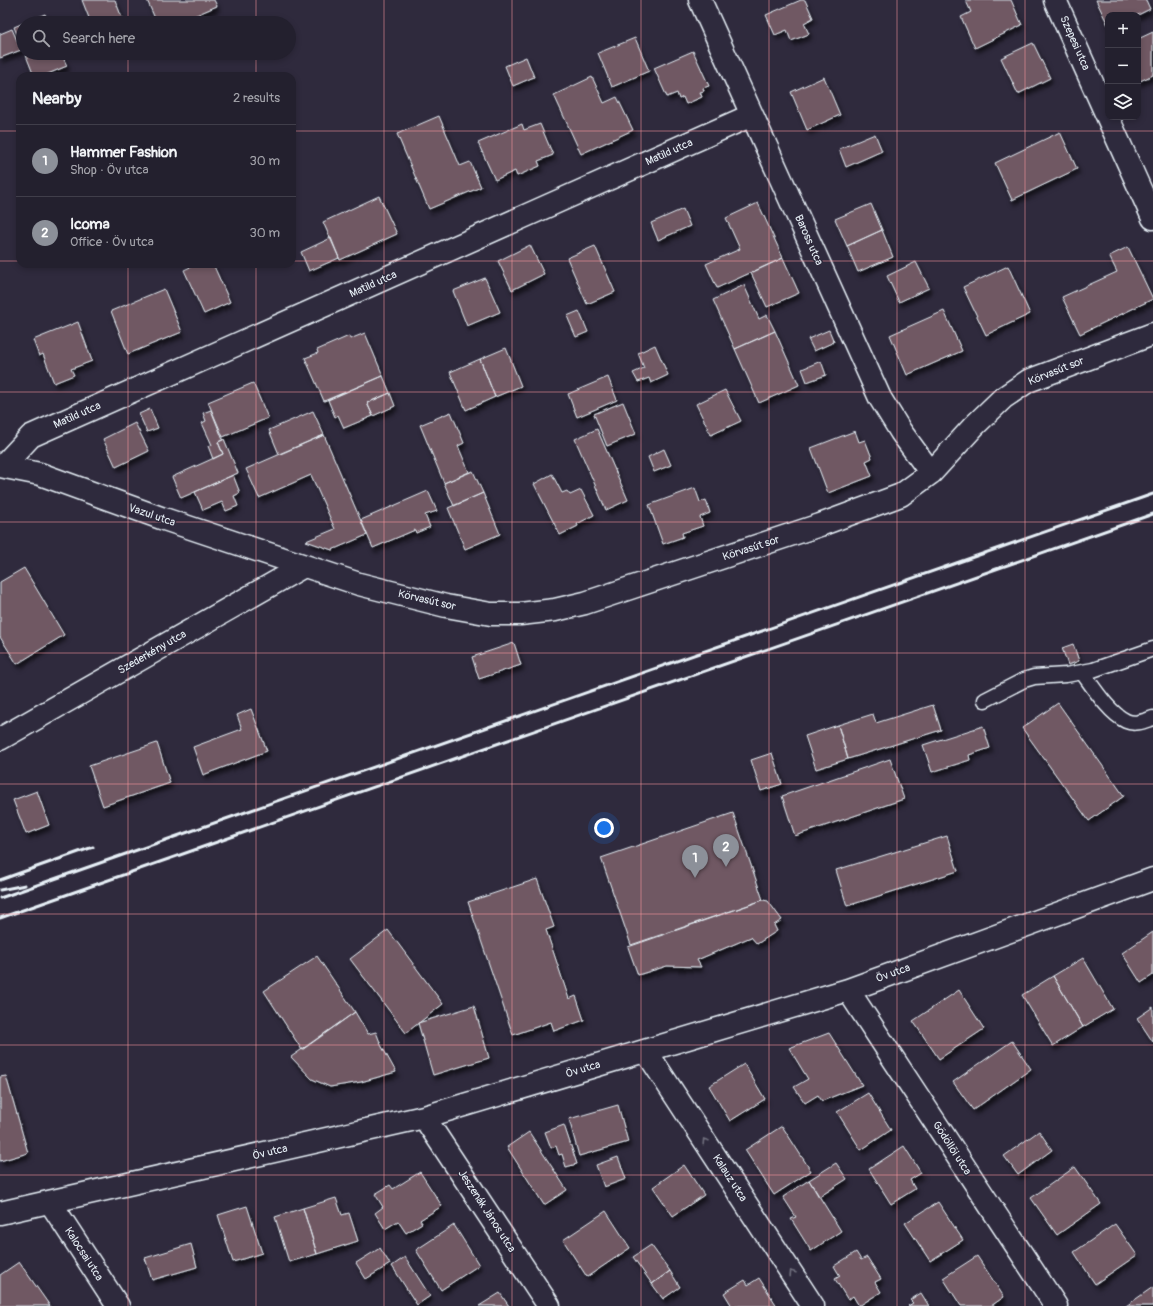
<!DOCTYPE html>
<meta charset="utf-8">
<style>
body{margin:0;font-family:Pangolin,sans-serif;background:#2f2d3a;color:#f1f3f6}
.controls{position:absolute;right:12px;top:12px;display:grid;overflow:hidden;border-radius:8px;box-shadow:0 2px 6px #0003}
.controls button{width:36px;height:36px;display:grid;place-items:center;padding:0;border:0;border-bottom:1px solid #403e4a;background:#23202e;color:#f1f3f6;font:20px sans-serif}
.you{position:absolute;left:604px;top:828px;width:14px;height:14px;margin:-10px;border:3px solid #fff;border-radius:50%;background:#1a73e8;box-shadow:0 0 0 6px #1a73e833}
.badge{display:grid;place-items:center;width:26px;height:26px;border-radius:50%;background:#8c9099;color:#fff;font-size:13px;font-weight:700}
.pin{position:absolute;translate:-50% -33px;filter:drop-shadow(0 1px 2px #0008)}
.pin::after{content:'';position:absolute;top:21px;width:14px;height:12px;background:inherit;clip-path:polygon(0 0,100% 0,50% 100%)}
.list{margin:0;padding:0;list-style:none}
h2{display:flex;justify-content:space-between;align-items:center;height:52px;margin:0;padding:0 16px;font-size:17px}
h2 small{font-size:13px;font-weight:400;color:#a3a3aa}
.list li{display:grid;grid-template-columns:26px 1fr auto;gap:12px;align-items:center;box-sizing:border-box;height:72px;padding:0 16px;border-top:1px solid #403e4a}
.list b{display:block;font-size:15px;white-space:nowrap}
.list p{margin:0;font-size:13px;white-space:nowrap;color:#a3a3aa}
.list em{font-size:13px;font-style:normal;color:#a3a3aa}
.icon{flex:none;width:22px;height:22px;fill:none;stroke:currentColor;stroke-width:2;stroke-linecap:round;stroke-linejoin:round}
.map{position:relative;flex:none;width:1153px;height:1306px;overflow:hidden}
.search{position:absolute;background:#23202e;box-shadow:0 2px 6px #0003;left:16px;top:16px;width:280px;height:44px;display:flex;align-items:center;gap:10px;box-sizing:border-box;padding:0 14px;border-radius:22px;color:#a3a3aa;font-size:15px}
.panel{position:absolute;background:#23202e;box-shadow:0 2px 6px #0003;left:16px;top:72px;width:280px;height:196px;border-radius:12px}
.map>svg:first-child{display:block}
.building{fill:#705963;stroke:#e8f1f8;filter:url(#shadow)}
.lines{fill:none;stroke-linecap:round;stroke-linejoin:round}
.service-casing{stroke:#e8f1f8;stroke-width:17}
.minor-casing{stroke:#e8f1f8;stroke-width:25}
.service{stroke:#2f2a3d;stroke-width:14}
.minor{stroke:#2f2a3d;stroke-width:22}
.rail{stroke:#e8f1f8;stroke-width:3}
.oneway{stroke:#70707e}
.grid{fill:none;stroke:#ff9aa2;stroke-width:1;stroke-opacity:0.55}
.labels{text-anchor:middle;dominant-baseline:central;stroke-width:3;stroke-linejoin:round;paint-order:stroke}
.street-label{font-size:11px;fill:#e8f1f8;stroke:#2f2a3d}
</style>
<div class="map">
<svg width="1153" height="1306" viewBox="0 0 1153 1306">
<defs>
<filter id="shadow"><feDropShadow dx="2.5" dy="4.5" stdDeviation="2" flood-color="#0009"/></filter>
</defs>
<rect width="100%" height="100%" fill="#2f2a3d"/>
<filter id="ink" filterUnits="userSpaceOnUse"><feTurbulence type="fractalNoise" baseFrequency=".025" numOctaves="2"/><feDisplacementMap in="SourceGraphic" scale="8" xChannelSelector="R" yChannelSelector="G"/><feConvolveMatrix kernelMatrix="1 2 1 2 8 2 1 2 1" color-interpolation-filters="sRGB"/></filter>
<g filter="url(#ink)">
<path class="building" d="M82,0H115L124,23H91Z
M147,0H214L217,6L187,19L188,23H157Z
M801,0H805L813,18L804,23L809,34L791,41L787,30L775,35L766,15Z
M969,0H1011L1022,25L975,48L961,17L971,12L966,1Z
M1096,0H1146L1150,9L1138,15H1108V25Z
M45,14L49,23H23V49L14,27Z
M12,29L21,50L0,58V34Z
M1153,32V75L1138,82V39Z
M635,38L649,71L612,87L598,53Z
M1033,43L1050,78L1018,94L1001,58Z
M693,51L709,86L703,88L704,91L700,92L702,97L686,104L683,97L679,99L677,93L667,97L654,68Z
M25,53H61L67,66L43,76H34Z
M526,57L534,77L513,86L505,66Z
M592,77L604,103L617,97L633,130L581,154L554,95Z
M824,77L840,115L807,130L791,92Z
M439,116L460,166L470,162L481,187L429,209L397,134Z
M522,124L524,130L540,124L553,155L538,161L540,166L517,176L515,171L495,180L478,143Z
M1060,132L1077,169L1012,200L995,163Z
M875,134L882,151L846,167L839,149Z
M379,196L397,234L340,260L323,222Z
M758,203L783,258L717,288L706,264L740,249L726,218Z
M871,204L882,230L847,246L835,219Z
M683,209L690,226L658,240L651,223Z
M882,230L893,257L858,272L847,246Z
M331,238L339,258L309,271L301,252Z
M530,245L544,274L512,290L498,261Z
M595,246L615,292L587,304L567,258Z
M1128,247L1153,299L1080,334L1062,297L1117,272L1109,256Z
M783,258L799,293L767,307L751,273Z
M916,262L929,288L899,302L887,276Z
M197,264H213L230,302L204,314L184,270Z
M1008,266L1030,314L986,335L963,287Z
M485,278L500,312L467,326L453,291Z
M744,285L759,319L767,315L775,331L735,349L713,300Z
M164,289L182,332L128,354L111,311Z
M579,311L588,332L576,337L567,316Z
M944,311L962,351L907,375L890,335Z
M78,322L92,361L71,369L74,375L54,383L43,354L39,356L33,340Z
M829,330L834,342L814,351L808,339Z
M775,331L799,385L759,403L735,349Z
M365,333L383,376L324,401L305,358L318,353L317,350L349,336L350,339Z
M655,345L668,375L651,383L649,378L638,382L633,373L644,368L638,353Z
M506,348L521,386L495,397L480,359Z
M480,359L495,397L466,410L450,372Z
M821,361L826,375L807,382L802,369Z
M383,376L390,393L367,403L373,416L344,428L338,415L335,417L328,400Z
M608,377L617,400L577,417L568,394Z
M253,383L268,418L223,437L208,402Z
M725,390L741,421L711,435L696,404Z
M390,393L395,406L373,416L367,403Z
M623,402L636,434L607,446L594,414Z
M150,409L158,428L147,432L139,414Z
M211,410L223,440L218,442L223,454L213,459L208,446L212,445L202,423L206,421L203,413Z
M313,411L324,435L279,454L269,430Z
M451,412L464,443L458,446L469,472L444,483L420,425Z
M135,423L149,451L116,467L103,439Z
M597,429L628,500L606,510L575,439Z
M855,431L859,442L865,440L872,458L866,461L872,476L828,493L811,448Z
M324,435L367,535L332,550L306,541L335,529L311,475L259,498L246,469Z
M224,439L238,473L181,498L172,477L223,454L218,442Z
M664,449L671,465L654,472L648,457Z
M473,471L483,493L454,506L444,483Z
M552,474L562,493L567,491L570,495L581,490L594,515L577,524L578,526L560,535L534,484Z
M233,475L240,493L234,496L238,506L226,511L222,502L203,510L195,492Z
M695,488L700,502L706,500L710,513L700,517L703,526L682,533L683,537L663,544L649,505Z
M428,491L437,511L425,515L430,527L416,533L415,530L373,548L361,520Z
M483,493L500,534L465,549L448,508Z
M24,568L64,635L17,664L0,637V582Z
M514,643L521,665L479,679L472,657Z
M1073,644L1079,661L1068,665L1062,648Z
M1058,703L1124,796L1089,821L1022,728Z
M933,705L941,730L848,759L838,725L873,714L876,723Z
M251,709L267,751L203,775L193,747L242,729L237,715Z
M838,725L848,759L816,769L805,736Z
M983,726L990,748L969,755L970,760L932,772L923,745Z
M157,743L170,783L103,806L89,766Z
M772,753L782,784L761,791L751,760Z
M890,759L904,799L795,836L782,796Z
M37,791L49,825L26,834L13,800Z
M733,813L763,900L631,945L601,858Z
M947,836L958,871L847,906L836,870Z
M537,879L554,927L546,930L569,999L576,996L584,1020L554,1031L551,1022L513,1035L468,902Z
M763,900L768,901L782,920L774,925L777,931L757,944L751,937L697,960L701,967L667,966L638,975L628,947Z
M388,930L443,1004L406,1033L350,959Z
M1153,932V975L1141,983L1122,953Z
M317,956L355,1012L302,1050L264,991Z
M1083,958L1113,1009L1083,1027L1053,976Z
M1053,976L1083,1027L1053,1046L1022,995Z
M959,990L984,1029L939,1059L913,1021Z
M474,1006L489,1058L433,1075L418,1023Z
M1153,1007V1042L1137,1018Z
M355,1012L368,1034L376,1032L381,1045L396,1072L361,1082L330,1087L312,1079L291,1057Z
M829,1033L862,1085L822,1101L818,1095L805,1103L794,1087L808,1079L789,1048Z
M1012,1041L1031,1069L973,1110L953,1082Z
M744,1064L765,1099L730,1121L709,1086Z
M6,1076L28,1153L0,1161V1077Z
M868,1093L891,1130L861,1150L837,1112Z
M618,1105L628,1142L579,1156L569,1119Z
M564,1125L577,1164L566,1167L562,1154L559,1155L556,1146L551,1148L545,1132Z
M782,1126L811,1171L774,1195L745,1150Z
M1039,1131L1052,1150L1018,1175L1004,1156Z
M529,1132L567,1190L544,1205L507,1147Z
M904,1146L921,1173L910,1180L915,1189L891,1204L869,1169Z
M618,1157L626,1179L604,1187L596,1165Z
M836,1163L847,1179L819,1197L809,1180Z
M684,1165L704,1195L673,1216L653,1187Z
M1075,1167L1101,1204L1057,1235L1031,1198Z
M420,1172L442,1206L420,1220L422,1223L406,1233L398,1221L385,1229L375,1213L383,1207L375,1194L390,1185L393,1189Z
M809,1180L841,1231L811,1251L791,1219L796,1217L783,1197Z
M336,1198L342,1215L349,1213L358,1241L317,1254L303,1208Z
M938,1202L963,1240L930,1261L905,1223Z
M247,1206L262,1253L233,1262L218,1215Z
M303,1208L317,1254L289,1262L275,1217Z
M606,1211L630,1248L587,1277L563,1240Z
M1115,1224L1137,1255L1095,1284L1074,1252Z
M454,1225L479,1265L441,1290L416,1250Z
M191,1244L197,1267L152,1280L145,1258Z
M651,1245L670,1271L652,1284L633,1257Z
M380,1248L390,1264L366,1279L356,1263Z
M856,1252L861,1260L867,1257L881,1279L875,1282L881,1292L859,1306L853,1296L848,1300L835,1279L840,1276L834,1266Z
M977,1256L1004,1297L991,1306H961L943,1278Z
M405,1257L430,1296L417,1305L392,1266Z
M19,1262L50,1306H0V1275Z
M670,1271L680,1287L663,1299L652,1284Z
M759,1278L777,1306H732L724,1293L745,1280L748,1285Z
M1153,1287V1306H1126Z
M500,1293L509,1306H479Z
M921,1293L929,1306H908L913,1303L910,1300Z"/>
<g class="lines">
<g class="service-casing">
<path id="service" d="M1082,672C1093,687 1109,713 1126,721C1135,725 1144,721 1153,718
M985,700L1024,680L1034,677L1066,675L1093,670L1153,649"/>
</g>
<g class="minor-casing">
<path id="minor" d="M700,0L880,398L901,432L931,473
M1055,0L1153,218
M0,466L40,474L161,518L359,584L446,606L491,614H520L555,610L585,603L820,525L901,495L931,473L974,426L1003,398L1028,381L1153,334
M3,466L31,436L752,115
M0,739L304,566
M848,990L1056,1306
M646,1051L813,1306
M424,1117L549,1306
M50,1202L118,1306
M0,1213L424,1117L848,990L1153,879"/>
</g>
<use href="#service" class="service"/>
<use href="#minor" class="minor"/>
<path class="rail" d="M0,880L93,847
M0,890L25,885
M0,898L1153,494
M0,918L1153,514"/>
</g>
<defs><path id="oneway-chevron" d="M-2-3.5L2.5 0L-2 3.5" fill="none" stroke-width="1.6" stroke-linecap="round" stroke-linejoin="round"/></defs>
<g class="oneway">
<use href="#oneway-chevron" transform="translate(705 1141) rotate(-123)"/>
<use href="#oneway-chevron" transform="translate(792 1273) rotate(-123)"/>
</g>
</g>
<path class="grid" d="M128,0V23M256,0V23M384,0V1306M512,0V1306M641,0V1306M769,0V1306M897,0V1306M1025,0V1306M128,53V76M256,53V76M0,131H20M292,131H1153M0,261H20M292,261H1153M128,264V1306M256,264V1306M0,392H1153M0,522H1153M0,653H1153M0,784H1153M0,914H1153M0,1045H1153M0,1175H1153"/>
<g class="labels">
<g class="street-label">
<text transform="translate(1075 43) rotate(66)">Szepesi utca</text>
<text transform="translate(669 152) rotate(-24)">Matild utca</text>
<text transform="translate(809 240) rotate(66)">Baross utca</text>
<text transform="translate(373 284) rotate(-24)">Matild utca</text>
<text transform="translate(1056 371) rotate(-22)">Körvasút sor</text>
<text transform="translate(77 415) rotate(-24)">Matild utca</text>
<text transform="translate(152 515) rotate(19)">Vazul utca</text>
<text transform="translate(751 548) rotate(-18)">Körvasút sor</text>
<text transform="translate(427 600) rotate(13)">Körvasút sor</text>
<text transform="translate(152 652) rotate(-30)">Szederkény utca</text>
<text transform="translate(893 973) rotate(-20)">Öv utca</text>
<text transform="translate(583 1069) rotate(-17)">Öv utca</text>
<text transform="translate(952 1148) rotate(57)">Gödöllői utca</text>
<text transform="translate(270 1152) rotate(-13)">Öv utca</text>
<text transform="translate(730 1178) rotate(57)">Kalauz utca</text>
<text transform="translate(487 1211) rotate(57)">Jeszenák János utca</text>
<text transform="translate(84 1254) rotate(57)">Kalocsai utca</text>
</g>
</g>
</svg>
<div class="controls">
<button>+</button>
<button>−</button>
<button><svg class="icon" aria-label="layers" viewBox="0 0 24 24"><path d="M12 4l9 5-9 5-9-5zM3 14l9 5 9-5"/></svg></button>
</div>
<div class="you"></div>
<div class="pin badge" style="left:695px;top:878px">1</div>
<div class="pin badge" style="left:726px;top:867px">2</div>
<div class="search"><svg class="icon" aria-label="search" viewBox="0 0 24 24"><circle cx="10" cy="10" r="6"/><path d="M15 15l6 6"/></svg>Search here</div>
<section class="panel">
<h2>Nearby<small>2 results</small></h2>
<ul class="list">
<li><span class="badge">1</span><div><b>Hammer Fashion</b><p>Shop · Öv utca</p></div><em>30 m</em></li>
<li><span class="badge">2</span><div><b>Icoma</b><p>Office · Öv utca</p></div><em>30 m</em></li>
</ul>
</section>
</div>
